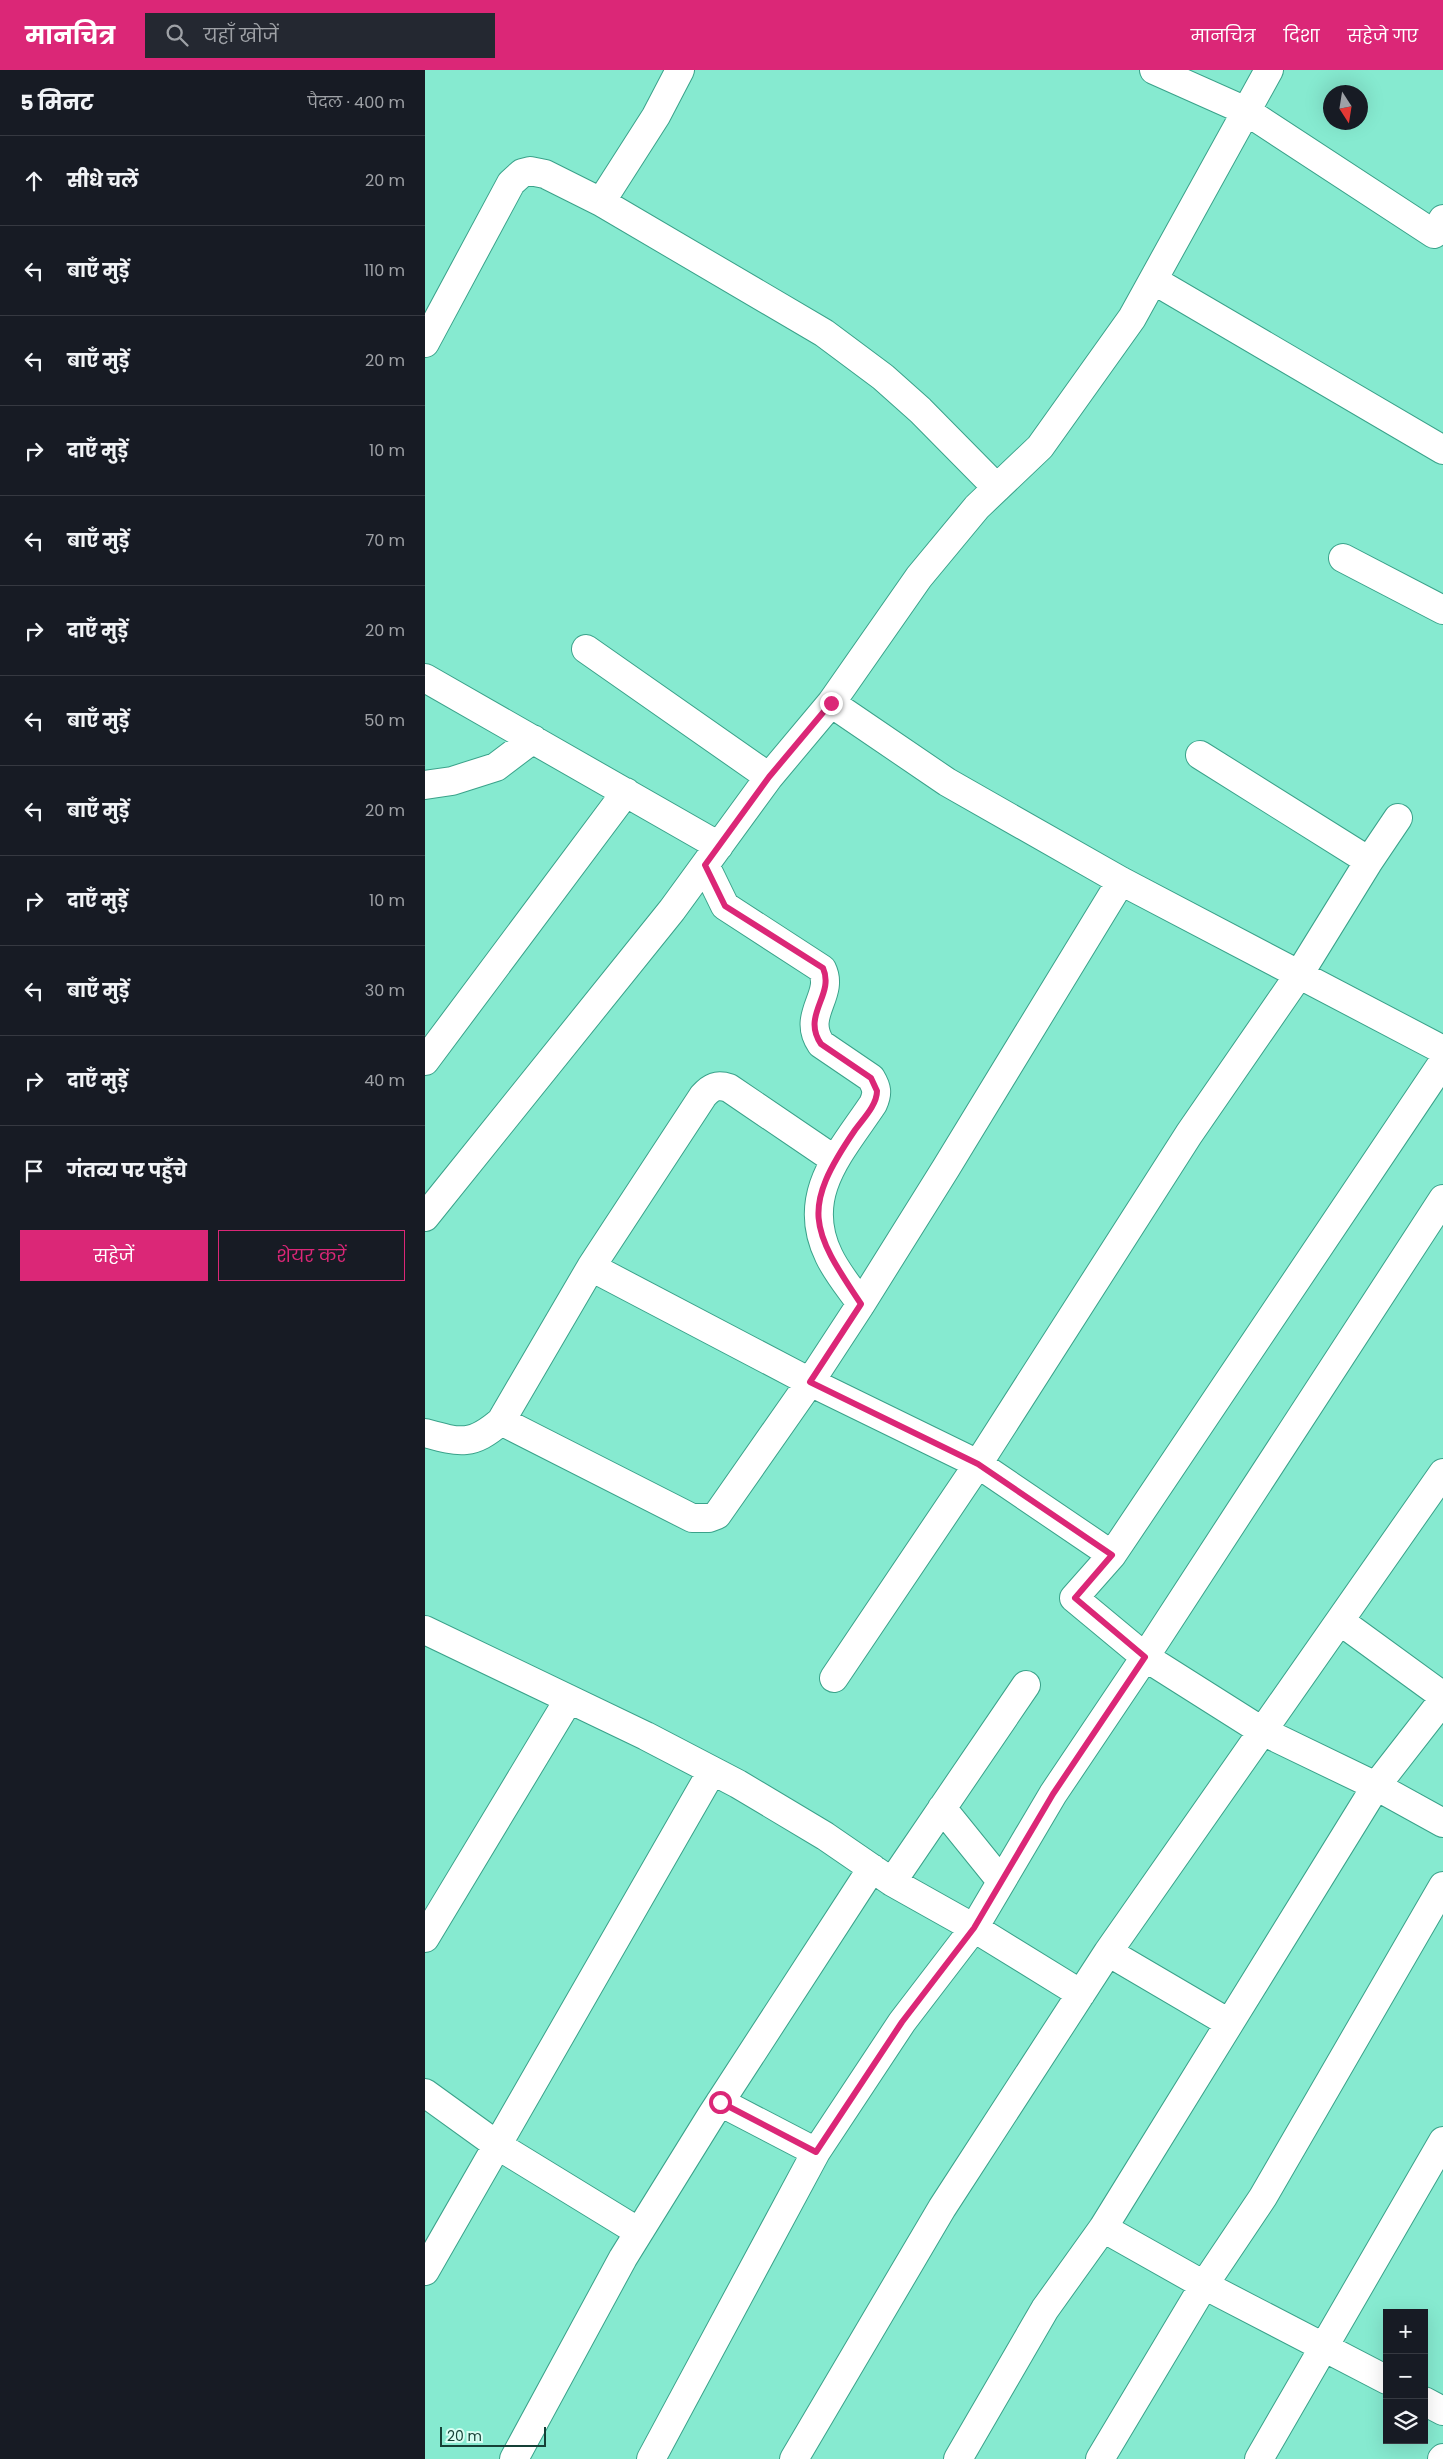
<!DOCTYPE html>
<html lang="hi">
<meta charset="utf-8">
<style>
body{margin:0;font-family:Poppins,"Noto Sans Devanagari",sans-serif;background:#242831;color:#f1f3f6}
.controls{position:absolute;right:15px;bottom:15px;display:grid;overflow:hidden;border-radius:0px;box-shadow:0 5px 20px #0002}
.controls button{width:45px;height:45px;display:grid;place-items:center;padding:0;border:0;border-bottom:1px solid #363941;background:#171b24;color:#f1f3f6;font:25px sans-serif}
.compass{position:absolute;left:898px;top:15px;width:45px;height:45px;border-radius:50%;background:#171b24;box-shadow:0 5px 20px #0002;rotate:168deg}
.scale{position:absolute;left:15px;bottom:12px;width:106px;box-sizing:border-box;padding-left:5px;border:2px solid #154036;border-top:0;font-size:14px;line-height:18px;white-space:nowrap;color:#154036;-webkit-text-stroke:4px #d9fef3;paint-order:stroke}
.stop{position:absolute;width:15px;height:15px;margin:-11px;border:4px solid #db2777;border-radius:50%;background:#fff}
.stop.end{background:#db2777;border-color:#fff;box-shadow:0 1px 5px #0008}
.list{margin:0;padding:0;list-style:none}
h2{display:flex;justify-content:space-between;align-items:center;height:65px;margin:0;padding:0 20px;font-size:21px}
h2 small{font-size:16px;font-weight:400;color:#9ea1a6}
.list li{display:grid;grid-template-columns:32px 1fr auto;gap:15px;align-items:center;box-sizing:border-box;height:90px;padding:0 20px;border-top:1px solid #363941}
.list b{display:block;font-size:19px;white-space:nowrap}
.list em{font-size:16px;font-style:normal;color:#9ea1a6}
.actions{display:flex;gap:10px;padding:15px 20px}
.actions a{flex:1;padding:11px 0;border:1px solid #db2777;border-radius:0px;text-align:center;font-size:18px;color:#db2777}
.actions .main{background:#db2777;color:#fff}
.icon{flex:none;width:28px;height:28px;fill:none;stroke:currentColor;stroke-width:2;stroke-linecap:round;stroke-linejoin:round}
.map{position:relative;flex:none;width:1018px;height:2389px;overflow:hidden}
header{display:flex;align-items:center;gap:30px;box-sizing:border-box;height:70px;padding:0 25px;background:#db2777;color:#fff}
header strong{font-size:24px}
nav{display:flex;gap:28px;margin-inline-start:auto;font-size:18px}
.search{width:350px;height:45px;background:#242831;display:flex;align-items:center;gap:12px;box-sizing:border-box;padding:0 18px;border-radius:0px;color:#9ea1a6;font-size:19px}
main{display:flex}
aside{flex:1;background:#171b24}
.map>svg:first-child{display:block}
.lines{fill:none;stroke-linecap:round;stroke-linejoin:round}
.minor-casing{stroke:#3aa28a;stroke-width:30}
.minor{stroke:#fff;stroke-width:28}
.route{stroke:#db2777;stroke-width:6}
</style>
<header>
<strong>मानचित्र</strong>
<div class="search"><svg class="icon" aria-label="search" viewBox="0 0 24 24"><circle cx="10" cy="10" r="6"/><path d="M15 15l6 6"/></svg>यहाँ खोजें</div>
<nav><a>मानचित्र</a><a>दिशा</a><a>सहेजे गए</a></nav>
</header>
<main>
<aside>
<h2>5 मिनट<small>पैदल · 400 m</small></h2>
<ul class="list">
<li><svg class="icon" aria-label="ahead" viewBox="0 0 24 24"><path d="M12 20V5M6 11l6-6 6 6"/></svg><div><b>सीधे चलें</b></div><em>20 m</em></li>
<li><svg class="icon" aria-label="left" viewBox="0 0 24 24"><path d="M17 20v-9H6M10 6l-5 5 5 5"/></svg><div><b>बाएँ मुड़ें</b></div><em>110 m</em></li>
<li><svg class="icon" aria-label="left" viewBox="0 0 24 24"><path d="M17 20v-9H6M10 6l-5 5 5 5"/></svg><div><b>बाएँ मुड़ें</b></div><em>20 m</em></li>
<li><svg class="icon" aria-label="right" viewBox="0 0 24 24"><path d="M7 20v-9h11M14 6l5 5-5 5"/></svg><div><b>दाएँ मुड़ें</b></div><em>10 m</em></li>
<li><svg class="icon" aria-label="left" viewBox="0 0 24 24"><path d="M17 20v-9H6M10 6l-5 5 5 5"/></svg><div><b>बाएँ मुड़ें</b></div><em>70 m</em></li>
<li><svg class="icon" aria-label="right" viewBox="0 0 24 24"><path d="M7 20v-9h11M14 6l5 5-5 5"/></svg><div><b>दाएँ मुड़ें</b></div><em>20 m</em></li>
<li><svg class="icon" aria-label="left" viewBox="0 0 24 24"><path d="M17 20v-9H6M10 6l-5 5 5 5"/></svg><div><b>बाएँ मुड़ें</b></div><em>50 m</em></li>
<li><svg class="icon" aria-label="left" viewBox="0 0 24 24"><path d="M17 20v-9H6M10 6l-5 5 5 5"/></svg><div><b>बाएँ मुड़ें</b></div><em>20 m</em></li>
<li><svg class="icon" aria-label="right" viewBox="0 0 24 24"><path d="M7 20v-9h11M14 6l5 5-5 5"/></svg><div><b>दाएँ मुड़ें</b></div><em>10 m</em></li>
<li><svg class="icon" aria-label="left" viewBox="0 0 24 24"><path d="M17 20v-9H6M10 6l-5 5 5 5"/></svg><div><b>बाएँ मुड़ें</b></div><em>30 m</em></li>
<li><svg class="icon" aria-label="right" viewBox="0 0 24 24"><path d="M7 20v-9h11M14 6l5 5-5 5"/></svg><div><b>दाएँ मुड़ें</b></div><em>40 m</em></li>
<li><svg class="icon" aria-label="arrive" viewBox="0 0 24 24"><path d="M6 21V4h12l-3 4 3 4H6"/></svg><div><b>गंतव्य पर पहुँचे</b></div></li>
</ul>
<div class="actions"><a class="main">सहेजें</a><a>शेयर करें</a></div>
</aside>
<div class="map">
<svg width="1018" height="2389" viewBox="0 0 1018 2389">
<rect width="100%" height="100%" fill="#86ead0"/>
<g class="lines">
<g class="minor-casing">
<path id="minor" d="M729,0L821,41L1009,164L1018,149
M176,132L231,46L255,0
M728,210L1018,380
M0,273L86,113L97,103L105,101L120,104L176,132L399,263L458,307L495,340L572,418
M918,488L1018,540
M161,579L344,707
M0,608L294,776
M406,633L522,712L696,811L1018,980
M775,685L944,791
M0,715L27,711L71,697L108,669
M280,795L300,836L397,899C410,925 376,945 396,974L446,1008C452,1018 453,1023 448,1034C416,1082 374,1125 404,1186C412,1203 425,1218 436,1234
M0,991L201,722
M1018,992L687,1485L649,1528L720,1587L837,1661L951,1716L1018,1753
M0,1147L247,840L344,707L406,633L494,507L552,437L615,377L707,248L844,0
M166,1197L278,1026C286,1017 292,1014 304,1018L410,1090
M76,1351L267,1448H284L292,1445L385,1312L436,1234L521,1098L696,811
M0,1363C36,1373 47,1376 76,1351L166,1197L385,1312L553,1394L687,1485
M915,1551L1018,1626
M0,1560L221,1666L313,1714L400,1766L467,1812L549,1858L656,1924
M409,1608L553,1394L764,1064L873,906L944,791L973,748
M517,1738L576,1811
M467,1812L601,1615
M0,1868L144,1629
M683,1882L804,1953
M0,2023L72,2075L214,2162
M295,2032L391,2082
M678,2158L779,2215L962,2310
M0,2201L287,1701
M999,2331L1018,2341
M89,2389L198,2188L286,2046L447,1798
M226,2389L391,2082L477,1952L549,1858L628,1724L720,1587L1018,1129
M369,2389L517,2138L683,1882L1018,1403
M533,2389L620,2239L678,2158L951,1716L1018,1630
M675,2389L779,2215L838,2127L1018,1816
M834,2389L1018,2071
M1017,2389L1018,2388"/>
</g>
<use href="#minor" class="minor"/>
</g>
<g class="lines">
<path class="route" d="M295,2032L391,2082L477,1952L549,1858L628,1724L720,1587L650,1528L687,1485L553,1394L385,1312L436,1234C385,1158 376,1139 430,1060C438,1049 452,1035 452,1021L446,1008L396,974C376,945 410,925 398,898L300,836L280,795L344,707L406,633"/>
</g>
</svg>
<div class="controls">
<button>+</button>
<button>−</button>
<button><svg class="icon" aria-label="layers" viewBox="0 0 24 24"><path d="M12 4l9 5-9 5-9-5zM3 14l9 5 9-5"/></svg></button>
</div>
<svg class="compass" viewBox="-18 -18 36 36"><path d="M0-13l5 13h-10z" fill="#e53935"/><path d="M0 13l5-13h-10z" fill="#9ea1a6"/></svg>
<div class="scale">20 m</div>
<div class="stop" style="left:295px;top:2032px"></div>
<div class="stop end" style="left:406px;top:633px"></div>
</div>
</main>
